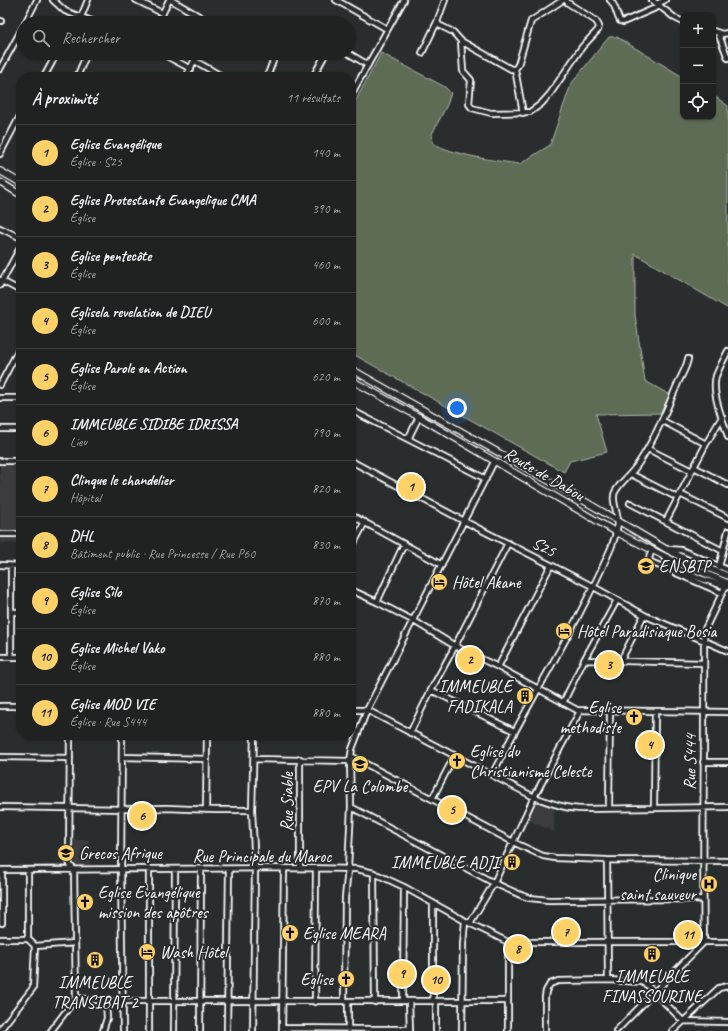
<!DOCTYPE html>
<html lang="fr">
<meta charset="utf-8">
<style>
body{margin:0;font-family:Caveat,sans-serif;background:#2d2f2f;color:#f1f3f6}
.controls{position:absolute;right:12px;top:12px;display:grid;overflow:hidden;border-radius:8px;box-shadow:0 1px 3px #0004}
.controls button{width:36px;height:36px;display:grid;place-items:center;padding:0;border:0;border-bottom:1px solid #3d3f40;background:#202222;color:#f1f3f6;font:20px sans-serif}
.you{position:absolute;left:457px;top:408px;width:14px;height:14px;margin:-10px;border:3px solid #fff;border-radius:50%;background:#1a73e8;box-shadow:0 0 0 6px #1a73e833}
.badge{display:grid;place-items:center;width:26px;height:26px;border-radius:50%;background:#ffd166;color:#111;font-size:13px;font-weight:700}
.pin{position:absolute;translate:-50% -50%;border:2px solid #fff;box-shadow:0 1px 4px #0006}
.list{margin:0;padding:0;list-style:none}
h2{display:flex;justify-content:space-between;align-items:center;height:52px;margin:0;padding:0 16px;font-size:17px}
h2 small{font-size:13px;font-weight:400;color:#a2a4a5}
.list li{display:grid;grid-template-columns:26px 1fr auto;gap:12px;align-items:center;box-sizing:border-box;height:56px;padding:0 16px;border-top:1px solid #3d3f40}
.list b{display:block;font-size:15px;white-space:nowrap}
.list p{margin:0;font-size:13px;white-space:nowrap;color:#a2a4a5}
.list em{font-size:13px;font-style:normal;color:#a2a4a5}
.icon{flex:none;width:22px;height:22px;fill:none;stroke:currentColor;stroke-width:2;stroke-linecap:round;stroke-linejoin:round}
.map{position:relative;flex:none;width:728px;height:1031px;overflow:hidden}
.search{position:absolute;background:#202222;box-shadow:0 1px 3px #0004;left:16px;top:16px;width:340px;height:44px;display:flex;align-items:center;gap:10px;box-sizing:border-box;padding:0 14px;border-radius:22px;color:#a2a4a5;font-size:15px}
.panel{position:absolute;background:#202222;box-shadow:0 1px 3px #0004;left:16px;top:72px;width:340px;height:668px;border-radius:16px}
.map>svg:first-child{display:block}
.built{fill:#3b3a3f}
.green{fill:#5e6c54;stroke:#aeb6aa}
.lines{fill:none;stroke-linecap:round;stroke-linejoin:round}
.minor-casing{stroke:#fff;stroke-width:8}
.major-casing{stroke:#fff;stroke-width:8}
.minor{stroke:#2a2d2e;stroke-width:4.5}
.major{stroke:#2a2d2e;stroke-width:5.5}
.labels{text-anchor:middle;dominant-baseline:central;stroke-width:4;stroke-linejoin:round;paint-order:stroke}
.street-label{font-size:17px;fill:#fff;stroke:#2a2d2e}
.poi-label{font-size:17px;fill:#fff;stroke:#2a2d2e;text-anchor:start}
</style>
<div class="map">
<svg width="728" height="1031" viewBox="0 0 728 1031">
<rect width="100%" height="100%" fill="#2a2d2e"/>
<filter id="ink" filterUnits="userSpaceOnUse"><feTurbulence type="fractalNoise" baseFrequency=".025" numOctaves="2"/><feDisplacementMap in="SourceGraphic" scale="8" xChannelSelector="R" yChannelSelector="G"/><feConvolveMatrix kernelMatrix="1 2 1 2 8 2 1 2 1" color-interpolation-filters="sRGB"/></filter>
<g filter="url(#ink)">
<path class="built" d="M0,465H21V543H0Z
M535,799L554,806V832L526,819Z
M74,840H89L90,866H75Z"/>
<path class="green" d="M609,37H617L683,77V117H713V95L728,106V306L727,308L635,254V315L645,381L672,396L664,413L596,414L607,452L570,461L564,472L351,353V109L381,53L445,87L451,93L447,105L432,134L433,143C452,155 497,161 520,164L550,145L571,84Z"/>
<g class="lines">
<g class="minor-casing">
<path id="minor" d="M53,0L65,11L97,23
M136,0L162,13
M171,0L211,23
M336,0L387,29
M445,0L437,22L439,25L453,32L461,41L463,71L471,80L469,104L472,108L491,113L530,112L541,104L550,94L582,47L598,30L599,26L596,21L568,3L566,0
M610,0C616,5 616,14 620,21L623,22L660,6
M652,0L675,18L683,22
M657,4L665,0
M81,17L88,0
M0,21H1
M25,23L37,0
M158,23L169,0
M713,31L722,34L728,33
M718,33L728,58
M461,41L511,69H515L518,65L531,21L563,0
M161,53L191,69
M262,53L271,58L273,61L267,77
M348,53L368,65
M422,53L437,22
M195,61L223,77
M0,69L23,27
M515,69L523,113
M44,77L57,53
M77,77L87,53
M186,77L198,53
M313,77L326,53
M351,95L404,0
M0,154L21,114
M0,228L21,238
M0,280L21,291
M0,285L21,246
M728,351C724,359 719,368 716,376C711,394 723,419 728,437
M0,385L21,345
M0,398H21
M351,410L486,479
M663,421L706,444
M0,429H21
M408,439L419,417
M648,449L692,471
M0,461H21
M351,461L464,521L592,586L646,616L728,651
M694,467L728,485
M631,474L678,498
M680,494L728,518
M630,503L723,551
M351,515L442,565
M666,521L706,444L722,417
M0,534H21
M351,549L365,522
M668,549L681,550L728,570
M652,550L649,558L650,561L653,563L722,593
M662,555C674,573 707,580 727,587
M0,565L21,566
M719,567L728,531
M351,590L377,602L414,621L455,646L498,667L577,710L728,712
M377,602L404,544
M11,612H21
M0,657H21
M11,657V566
M584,660L704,663
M620,662L644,615
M498,667L551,565
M431,690L514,731
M563,703L584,660L617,600
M0,706H21
M351,710H367L534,797C551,803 566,809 583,809L728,807
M410,733L431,690L455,646L508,543
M122,735L121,870L123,1031
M351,756L513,842L543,856L555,858L607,860L728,861
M0,757L70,758
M122,757L207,759
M254,759L350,761
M300,759V868
M703,762H728
M492,775C530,699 578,625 611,548C614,540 618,530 618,521C618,514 611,499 615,492C620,482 632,474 638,464C655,439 666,411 678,383C682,374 686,369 688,359
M432,799L455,755
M0,807L126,809L166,808L215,810H252
M351,807L494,883L523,896L530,898L548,900L703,899
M609,808L610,711
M654,808L655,711
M206,810L207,735
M607,860L608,980
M0,870L300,868L357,869L374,873L404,887L465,921L508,942H728
M28,870V939
M149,870V1031
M374,873L375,1002
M2,923V870
M470,923L494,883L534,797L580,711
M0,939H28L35,946L33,988L0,1030
M508,942V1031
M35,946L75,943
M76,998L106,1001H508
M344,1001L345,898L348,869L351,807L350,761L352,749L367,710L494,462
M403,1001L404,887
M409,1001L410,1031
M433,1001V903
M315,1002L316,869
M282,1028L410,1029
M348,1030V1002
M51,1031L76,998L74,870L70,865L69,859L70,735
M103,1031L107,1018L106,1001
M174,1031L175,870
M200,1031L201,870
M227,1031L229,869
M253,1031L255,869L252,810L254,735
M282,1031L284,869
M436,1031V1001
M462,1031L463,944L465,921
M545,1031V997L546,991L550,984L558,981L608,980L642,982L647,985L683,1021L728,1022
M616,1031L704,942C702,842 705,741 704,641L705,629L725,587
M673,1031L719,988L728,986"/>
</g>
<g class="major-casing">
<path id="major" d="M0,171L21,183
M0,182L21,195
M351,369L586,502L666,549L685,559L728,576
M351,380L419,417L616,532L672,560L728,583"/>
</g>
<use href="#minor" class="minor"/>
<use href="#major" class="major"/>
</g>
</g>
<defs>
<g id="university-disc" transform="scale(0.9)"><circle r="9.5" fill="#ffd166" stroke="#2a2d2e"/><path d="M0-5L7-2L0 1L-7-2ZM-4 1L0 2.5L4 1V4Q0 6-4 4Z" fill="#111"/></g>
<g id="hotel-disc" transform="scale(0.9)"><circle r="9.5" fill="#ffd166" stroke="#2a2d2e"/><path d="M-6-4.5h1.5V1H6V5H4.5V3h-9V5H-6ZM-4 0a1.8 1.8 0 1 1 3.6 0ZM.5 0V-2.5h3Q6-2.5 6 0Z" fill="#111"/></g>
<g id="building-disc" transform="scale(0.9)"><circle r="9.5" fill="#ffd166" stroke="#2a2d2e"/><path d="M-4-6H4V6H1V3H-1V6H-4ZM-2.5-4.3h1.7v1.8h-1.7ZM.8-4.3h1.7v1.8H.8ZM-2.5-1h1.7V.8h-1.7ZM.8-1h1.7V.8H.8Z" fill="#111"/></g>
<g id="church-disc" transform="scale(0.9)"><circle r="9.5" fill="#ffd166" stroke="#2a2d2e"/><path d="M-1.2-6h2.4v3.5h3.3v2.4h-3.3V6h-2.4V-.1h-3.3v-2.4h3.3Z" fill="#111"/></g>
<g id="school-disc" transform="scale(0.9)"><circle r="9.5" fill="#ffd166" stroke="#2a2d2e"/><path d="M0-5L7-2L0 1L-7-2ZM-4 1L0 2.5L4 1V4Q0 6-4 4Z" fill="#111"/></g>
<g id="hospital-disc" transform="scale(0.9)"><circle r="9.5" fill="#ffd166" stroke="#2a2d2e"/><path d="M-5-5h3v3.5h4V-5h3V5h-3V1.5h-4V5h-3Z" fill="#111"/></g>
</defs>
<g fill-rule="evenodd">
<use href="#university-disc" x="646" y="566"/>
<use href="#hotel-disc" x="439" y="582"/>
<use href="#hotel-disc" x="564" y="631"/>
<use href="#building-disc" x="525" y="696"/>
<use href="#church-disc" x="634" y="717"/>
<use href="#church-disc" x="457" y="761"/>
<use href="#school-disc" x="360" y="764"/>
<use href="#university-disc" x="66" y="853"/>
<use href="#building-disc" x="512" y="862"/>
<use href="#hospital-disc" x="709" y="884"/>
<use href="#church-disc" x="85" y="902"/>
<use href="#church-disc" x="290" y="933"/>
<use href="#hotel-disc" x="147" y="952"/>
<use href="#building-disc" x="652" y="954"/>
<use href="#building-disc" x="95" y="960"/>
<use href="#church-disc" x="346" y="979"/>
</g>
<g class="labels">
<g class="street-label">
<text transform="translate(544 474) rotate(30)">Route de Dabou</text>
<text transform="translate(544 547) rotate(27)">S25</text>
<text transform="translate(690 762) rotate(-89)">Rue S444</text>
<text transform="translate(287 802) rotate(-90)">Rue Siable</text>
<text x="262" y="856">Rue Principale du Maroc</text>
</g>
<g class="poi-label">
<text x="659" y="566">ENSBTP</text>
<text x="452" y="582">Hôtel Akane</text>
<text x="577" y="631">Hôtel Paradisiaque Bosia</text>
<text x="512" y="686" text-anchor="end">IMMEUBLE<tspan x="512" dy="20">FADIKALA</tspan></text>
<text x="621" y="707" text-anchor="end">Eglise<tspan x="621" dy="20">methodiste</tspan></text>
<text x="470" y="751">Eglise du<tspan x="470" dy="20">Christianisme Celeste</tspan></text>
<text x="360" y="786" text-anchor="middle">EPV La Colombe</text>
<text x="79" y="853">Grecos Afrique</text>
<text x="499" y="862" text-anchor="end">IMMEUBLE ADJI</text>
<text x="696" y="874" text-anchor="end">Clinique<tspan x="696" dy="20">saint sauveur</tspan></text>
<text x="98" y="892">Eglise Evangélique<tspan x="98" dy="20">mission des apôtres</tspan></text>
<text x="303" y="933">Eglise MEARA</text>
<text x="160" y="952">Wash Hôtel</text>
<text x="652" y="976" text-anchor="middle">IMMEUBLE<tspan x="652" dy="20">FINASSOURINE</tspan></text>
<text x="333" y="979" text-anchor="end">Eglise</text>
<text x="95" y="982" text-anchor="middle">IMMEUBLE<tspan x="95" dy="20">TRANSIBAT 2</tspan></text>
</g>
</g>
</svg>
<div class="controls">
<button>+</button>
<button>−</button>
<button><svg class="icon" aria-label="locate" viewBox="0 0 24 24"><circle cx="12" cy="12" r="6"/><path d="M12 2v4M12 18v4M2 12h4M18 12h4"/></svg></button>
</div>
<div class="you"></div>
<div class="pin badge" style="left:411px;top:487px">1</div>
<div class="pin badge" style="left:470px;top:660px">2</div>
<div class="pin badge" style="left:609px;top:665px">3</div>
<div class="pin badge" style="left:650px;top:745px">4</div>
<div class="pin badge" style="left:452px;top:810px">5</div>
<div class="pin badge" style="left:142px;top:816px">6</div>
<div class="pin badge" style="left:566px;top:932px">7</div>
<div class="pin badge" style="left:518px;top:949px">8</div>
<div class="pin badge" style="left:402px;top:974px">9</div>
<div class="pin badge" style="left:436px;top:980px">10</div>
<div class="pin badge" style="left:688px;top:935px">11</div>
<div class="search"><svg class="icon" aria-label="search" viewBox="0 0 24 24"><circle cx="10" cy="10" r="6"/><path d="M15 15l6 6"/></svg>Rechercher</div>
<section class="panel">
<h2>À proximité<small>11 résultats</small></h2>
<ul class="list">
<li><span class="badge">1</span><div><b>Eglise Evangélique</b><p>Église · S25</p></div><em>140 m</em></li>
<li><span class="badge">2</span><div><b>Eglise Protestante Evangelique CMA</b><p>Église</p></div><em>390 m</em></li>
<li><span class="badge">3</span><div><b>Eglise pentecôte</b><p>Église</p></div><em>460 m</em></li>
<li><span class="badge">4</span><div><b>Eglisela revelation de DIEU</b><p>Église</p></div><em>600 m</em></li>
<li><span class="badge">5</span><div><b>Eglise Parole en Action</b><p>Église</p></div><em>620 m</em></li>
<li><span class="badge">6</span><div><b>IMMEUBLE SIDIBE IDRISSA</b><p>Lieu</p></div><em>790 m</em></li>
<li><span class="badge">7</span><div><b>Clinque le chandelier</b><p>Hôpital</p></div><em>820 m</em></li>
<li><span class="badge">8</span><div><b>DHL</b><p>Bâtiment public · Rue Princesse / Rue P60</p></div><em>830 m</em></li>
<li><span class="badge">9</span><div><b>Eglise Silo</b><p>Église</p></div><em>870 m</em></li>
<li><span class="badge">10</span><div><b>Eglise Michel Vako</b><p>Église</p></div><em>880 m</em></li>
<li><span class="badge">11</span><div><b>Eglise MOD VIE</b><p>Église · Rue S444</p></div><em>880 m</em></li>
</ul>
</section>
</div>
